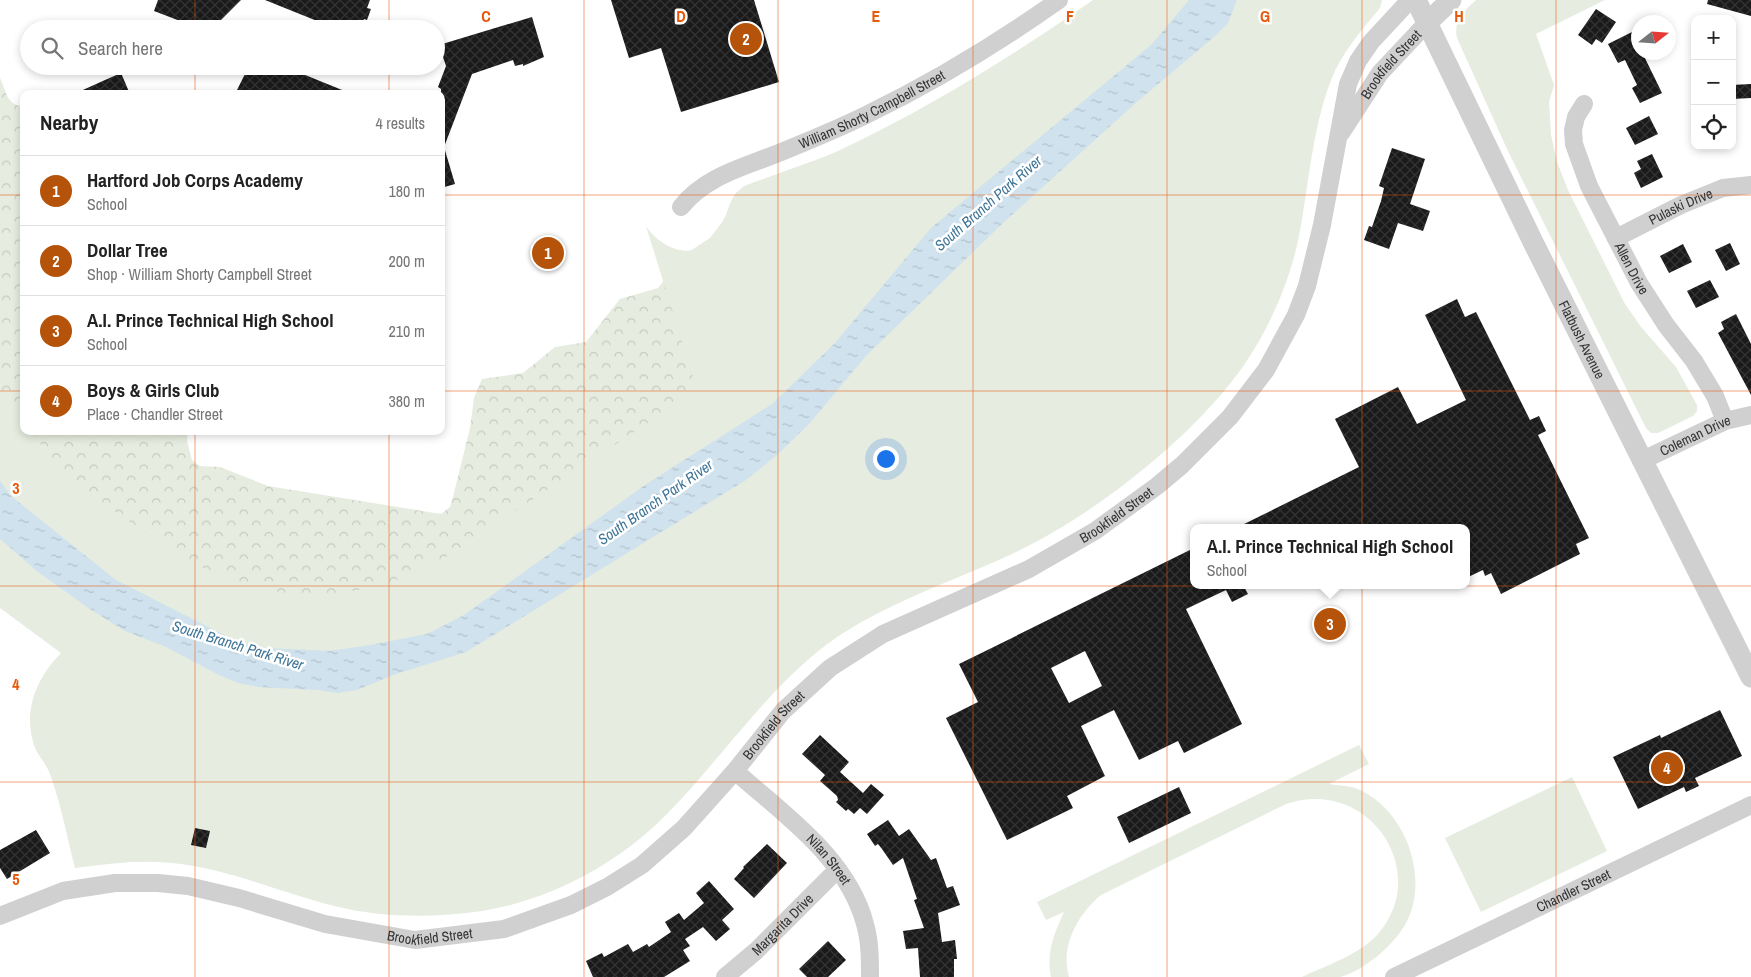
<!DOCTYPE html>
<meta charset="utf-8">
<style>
body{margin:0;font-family:"Archivo Narrow",sans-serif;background:#f2f2f2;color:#222}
.controls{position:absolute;right:15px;top:15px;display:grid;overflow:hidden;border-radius:10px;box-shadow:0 2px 8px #0003}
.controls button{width:45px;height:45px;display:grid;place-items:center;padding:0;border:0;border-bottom:1px solid #e0e0e0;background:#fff;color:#222;font:25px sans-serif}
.compass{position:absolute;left:1631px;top:15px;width:45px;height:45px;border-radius:50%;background:#fff;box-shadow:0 2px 8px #0003;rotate:73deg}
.you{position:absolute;left:885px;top:458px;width:18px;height:18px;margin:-12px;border:4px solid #fff;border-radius:50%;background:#1a73e8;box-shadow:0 0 0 8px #1a73e833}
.badge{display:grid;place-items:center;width:32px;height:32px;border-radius:50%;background:#b45309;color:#fff;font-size:16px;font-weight:700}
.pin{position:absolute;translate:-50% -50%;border:2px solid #fff;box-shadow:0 1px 5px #0006}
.popup{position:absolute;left:1190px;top:524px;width:280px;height:65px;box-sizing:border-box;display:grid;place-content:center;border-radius:10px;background:#fff;filter:drop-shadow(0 1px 4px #0005);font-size:16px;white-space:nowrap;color:#767676}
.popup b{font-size:19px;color:#222}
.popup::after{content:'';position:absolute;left:50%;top:100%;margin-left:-10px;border:10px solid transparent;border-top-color:#fff}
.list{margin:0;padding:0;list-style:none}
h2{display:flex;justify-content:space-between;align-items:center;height:65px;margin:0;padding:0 20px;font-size:21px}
h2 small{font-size:16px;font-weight:400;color:#767676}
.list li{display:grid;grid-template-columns:32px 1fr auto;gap:15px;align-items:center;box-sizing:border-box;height:70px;padding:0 20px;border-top:1px solid #e0e0e0}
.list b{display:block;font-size:19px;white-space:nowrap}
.list p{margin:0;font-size:16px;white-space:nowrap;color:#767676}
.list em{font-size:16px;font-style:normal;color:#767676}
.icon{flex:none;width:28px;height:28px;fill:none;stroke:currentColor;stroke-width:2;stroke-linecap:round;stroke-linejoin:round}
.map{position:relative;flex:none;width:1751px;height:977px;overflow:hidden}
.search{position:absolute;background:#fff;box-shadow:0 2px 8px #0003;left:20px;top:20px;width:425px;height:55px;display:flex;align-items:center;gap:12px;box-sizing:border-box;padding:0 18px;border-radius:28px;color:#767676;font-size:19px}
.panel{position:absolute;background:#fff;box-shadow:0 2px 8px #0003;left:20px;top:90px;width:425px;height:345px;border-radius:10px}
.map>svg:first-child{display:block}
.forest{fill:url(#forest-crowns)}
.park{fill:#e6ecdf}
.water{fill:url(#water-ripples)}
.building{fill:url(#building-cross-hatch);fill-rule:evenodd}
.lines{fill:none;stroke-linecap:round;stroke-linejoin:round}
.minor{stroke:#d0d0d0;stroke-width:18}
.tertiary{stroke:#d0d0d0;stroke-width:21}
.grid{fill:none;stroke:#e8590c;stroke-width:1;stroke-opacity:0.55}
.labels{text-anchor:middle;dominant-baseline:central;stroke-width:5;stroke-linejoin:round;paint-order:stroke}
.street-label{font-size:14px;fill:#333;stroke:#fff}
.water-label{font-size:15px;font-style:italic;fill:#3f7597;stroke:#fff}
.grid-label{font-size:16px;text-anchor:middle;font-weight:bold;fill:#e8590c;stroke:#fff;stroke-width:5;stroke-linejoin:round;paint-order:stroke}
</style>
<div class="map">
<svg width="1751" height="977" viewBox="0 0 1751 977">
<defs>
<pattern id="forest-crowns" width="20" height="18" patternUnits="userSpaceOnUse" patternTransform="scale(1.25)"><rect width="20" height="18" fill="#e6ecdf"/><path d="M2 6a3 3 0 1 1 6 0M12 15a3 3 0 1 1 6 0" fill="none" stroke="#c6cbc0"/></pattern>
<pattern id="water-ripples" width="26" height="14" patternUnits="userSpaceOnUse" patternTransform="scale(1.25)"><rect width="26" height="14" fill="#cfe2ee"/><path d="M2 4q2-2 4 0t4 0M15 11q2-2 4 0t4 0" fill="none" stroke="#b2c2cd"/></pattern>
<pattern id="building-cross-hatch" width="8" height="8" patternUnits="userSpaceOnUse" patternTransform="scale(1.25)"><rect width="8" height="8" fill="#1a1a1a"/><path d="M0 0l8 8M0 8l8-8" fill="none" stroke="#333"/></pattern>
</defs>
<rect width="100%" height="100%" fill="#fff"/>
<path class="forest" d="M1159,37L370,645L0,481V78C7,93 6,104 24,107V431H188L187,441L192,460L200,466L220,467L268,486L441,514L450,507L453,497L470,428L474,398L482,379L523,373L555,347L586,342L620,299L658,288L684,255L710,238L723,221L736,193L744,186Z"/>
<path class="park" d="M1093,0H1382L1380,8C1361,31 1342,52 1331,80C1312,130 1309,184 1299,236C1290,281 1270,327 1244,365C1194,437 1093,516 1014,553C948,584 874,606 817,652C760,699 719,761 667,814C619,863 551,900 482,911C433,918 383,918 334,906C282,893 234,871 181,864C145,859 110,863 75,868C67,837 61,804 50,774C47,765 39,757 35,748C22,713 36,678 61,653L0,608V387L24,423V431H30C63,475 104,506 150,535C170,548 190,562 211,572C291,609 377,598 451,554L697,390L646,226C662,250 696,263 717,235C727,222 726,206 736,193C767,175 805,166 838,151C928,109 1011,57 1093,0Z
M1476,0H1605L1536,34L1554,85L1549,102L1551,135L1557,162L1568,190L1625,304L1641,327L1676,367L1697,405V411L1693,416L1658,433H1651L1646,428L1507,149L1457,38C1453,20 1464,11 1476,0Z
M1359,745L1369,764L1329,784C1337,786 1347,785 1355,788C1404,806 1431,877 1406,923C1395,944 1364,971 1340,977C1329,977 1313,977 1302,977C1327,965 1359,955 1378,934C1433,870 1367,776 1286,804L1101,895C1078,914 1060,946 1069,977H1051C1046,953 1054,934 1064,912L1046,920L1037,902Z
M1572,777L1607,851L1481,912L1445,838Z"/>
<path class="water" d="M1189,0H1237L1228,23L1214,37L1138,101L1003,223L866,356L809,424L777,455L746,480L466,652L393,675L357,690L337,693L318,690L258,687L238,683L219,675L164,646L125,631L90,609L38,572L0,539V481L11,496L116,580L228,637L247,644L266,648L330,651L370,645L427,634L464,615L645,485L772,404L834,344L931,228L1152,44Z"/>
<path class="building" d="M158,0H241L212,29H186L188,24L154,11Z
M265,0H370L367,8L371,9L367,20L364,19L360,29H337Z
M611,0H754L779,82L681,112L661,48L629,58Z
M1708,0H1751V16L1707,4Z
M1596,9L1616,22L1602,43L1596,39L1592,45L1578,35Z
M532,17L544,57L523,66V64L515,66L513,60L472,74L444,147L455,184L441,188V89L438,87L446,66L439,45Z
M1638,29V52H1642L1662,93L1640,103L1632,88L1637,85L1625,60L1618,63L1608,44Z
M256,66H283L352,94H235L245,74L250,68L255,70Z
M121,73L130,94H74L105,80Z
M1751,84V98L1732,99V85Z
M1649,116L1658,134L1635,145L1626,128Z
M1392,148L1425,159L1410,204L1430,211L1423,231L1398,223L1389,249L1364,240L1369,226L1372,227L1381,201L1384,188L1379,186Z
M1652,154L1663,177L1641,188L1634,173L1641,169L1637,161Z
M1730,243L1740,264L1726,271L1715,250Z
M1683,244L1692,262L1669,273L1660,256Z
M1710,280L1719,297L1696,308L1687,291Z
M1457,299L1465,317L1476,312L1530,420L1539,416L1546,431L1538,435L1589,538L1576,544L1580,554L1501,594L1491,573L1485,576L1483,570L1466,578V528H1236L1359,467L1335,419L1398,387L1417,424L1466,400L1425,315Z
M1736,314L1751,344V395L1718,333L1724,329L1721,322Z
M1194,548V585H1243L1248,594L1232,602L1226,590L1186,609L1242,724L1184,753L1178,741L1139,760L1114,710L1081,726L1105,776L1067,796L1073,808L1007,840L946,718L978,702L959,664ZM1085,651L1102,686L1069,703L1051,668Z
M1720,710L1742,756L1695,778L1699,786L1686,792L1684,787L1638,809L1613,757L1660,735L1661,738Z
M820,735L849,762L840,772L863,793L871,784L884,795L867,814L860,808L854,814L848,809L846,811L836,802L838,800L837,796L820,781L825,775L802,754Z
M1179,787L1191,813L1129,843L1117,817Z
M888,820L899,836L909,829L931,860L936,858L947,888L953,886L960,905L938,913L942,942L955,940L957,959H954V977H920L918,948L906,949L903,931L924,928L914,900L917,899L903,858L893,865L882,849L878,844L875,846L867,834Z
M195,828L210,831L206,848L191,845Z
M36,830L50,853L7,879L0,868V850Z
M767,844L787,863L754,898L734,879L744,868L743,867Z
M709,881L734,909L722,920L730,929L716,941L703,927L685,939L690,946L683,950L690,961L664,977H593L586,961L602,953L604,957L628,944L633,952L647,944L649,947L671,932L665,922L679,913L684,920L704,903L696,893Z
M828,941L846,960L828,977H807L799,969Z"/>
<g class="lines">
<g class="minor">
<path id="s1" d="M1584,104L1576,117L1573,130L1574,144L1589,186L1639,283L1666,325L1694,361L1715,396L1725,421"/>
<path id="s2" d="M1341,133L1380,73L1427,23"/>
<path id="s3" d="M681,207C707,174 749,166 786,150C813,139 840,128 866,115C934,82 998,43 1059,0"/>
<path id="s4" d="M1616,238L1681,205L1723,188L1751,185"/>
<path id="s5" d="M1641,461L1725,421L1751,415"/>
<path id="s6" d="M735,771C783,814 848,858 865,924C870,941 870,959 870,977"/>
<path id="s7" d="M0,916L63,891L115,883H158L188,886L239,898L325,924L415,940L504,929L571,905L607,887L642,865L684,828L735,771L783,711L830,668L883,634L1029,569L1095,531L1157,486L1182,465L1230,417L1266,370L1296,315L1307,286L1322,225L1348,84L1358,61L1371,42L1410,0"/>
<path id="s8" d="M725,977L756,951L837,870"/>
<path id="s9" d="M1394,977L1751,805"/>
</g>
<g class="tertiary">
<path id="s10" d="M1416,0L1533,242L1751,677"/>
<path d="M1427,23L1451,0"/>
</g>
</g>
<path class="grid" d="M195,0V29M389,0V29M584,0V977M778,0V977M973,0V977M1167,0V977M1362,0V977M1556,0V977M195,66V94M389,66V94M0,195H24M441,195H1751M0,391H24M441,391H1751M195,431V977M389,431V977M0,586H1751M0,782H1751"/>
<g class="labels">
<g class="street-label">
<text stroke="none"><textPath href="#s2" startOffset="85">Brookfield Street</textPath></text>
<text stroke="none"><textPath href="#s3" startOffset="216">William Shorty Campbell Street</textPath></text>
<text stroke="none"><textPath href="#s4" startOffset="72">Pulaski Drive</textPath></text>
<text stroke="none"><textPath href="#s1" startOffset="180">Allen Drive</textPath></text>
<text stroke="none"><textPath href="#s10" startOffset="378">Flatbush Avenue</textPath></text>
<text stroke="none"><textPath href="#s5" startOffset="60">Coleman Drive</textPath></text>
<text stroke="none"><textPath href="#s7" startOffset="1268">Brookfield Street</textPath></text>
<text stroke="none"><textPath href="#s7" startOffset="862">Brookfield Street</textPath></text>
<text stroke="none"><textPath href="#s6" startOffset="129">Nilan Street</textPath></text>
<text stroke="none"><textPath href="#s9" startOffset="199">Chandler Street</textPath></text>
<text stroke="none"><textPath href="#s8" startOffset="78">Margarita Drive</textPath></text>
<text stroke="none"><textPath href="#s7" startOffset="442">Brookfield Street</textPath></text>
</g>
<g class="water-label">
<text transform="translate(988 203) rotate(-41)">South Branch Park River</text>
<text transform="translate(655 502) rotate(-35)">South Branch Park River</text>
<text transform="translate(238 645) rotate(17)">South Branch Park River</text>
</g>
</g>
<g class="grid-label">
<text x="486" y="22">C</text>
<text x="681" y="22">D</text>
<text x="876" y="22">E</text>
<text x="1070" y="22">F</text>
<text x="1265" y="22">G</text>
<text x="1459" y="22">H</text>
<text x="16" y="494">3</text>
<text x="16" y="690">4</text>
<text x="16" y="885">5</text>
</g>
</svg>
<div class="controls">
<button>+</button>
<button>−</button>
<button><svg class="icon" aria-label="locate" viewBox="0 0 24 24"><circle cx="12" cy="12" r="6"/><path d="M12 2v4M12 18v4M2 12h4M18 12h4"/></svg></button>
</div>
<svg class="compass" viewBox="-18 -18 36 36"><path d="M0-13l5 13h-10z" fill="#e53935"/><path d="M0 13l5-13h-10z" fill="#767676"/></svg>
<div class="you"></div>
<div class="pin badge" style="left:548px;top:253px">1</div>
<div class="pin badge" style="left:746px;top:39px">2</div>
<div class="pin badge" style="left:1330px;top:624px">3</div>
<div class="popup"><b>A.I. Prince Technical High School</b>School</div>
<div class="pin badge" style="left:1667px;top:768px">4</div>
<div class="search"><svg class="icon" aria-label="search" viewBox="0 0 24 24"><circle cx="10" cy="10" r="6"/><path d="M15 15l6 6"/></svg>Search here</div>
<section class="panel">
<h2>Nearby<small>4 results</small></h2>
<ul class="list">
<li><span class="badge">1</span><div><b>Hartford Job Corps Academy</b><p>School</p></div><em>180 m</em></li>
<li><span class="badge">2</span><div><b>Dollar Tree</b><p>Shop · William Shorty Campbell Street</p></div><em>200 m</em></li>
<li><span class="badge">3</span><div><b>A.I. Prince Technical High School</b><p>School</p></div><em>210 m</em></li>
<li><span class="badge">4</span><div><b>Boys &amp; Girls Club</b><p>Place · Chandler Street</p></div><em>380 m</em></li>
</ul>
</section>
</div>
